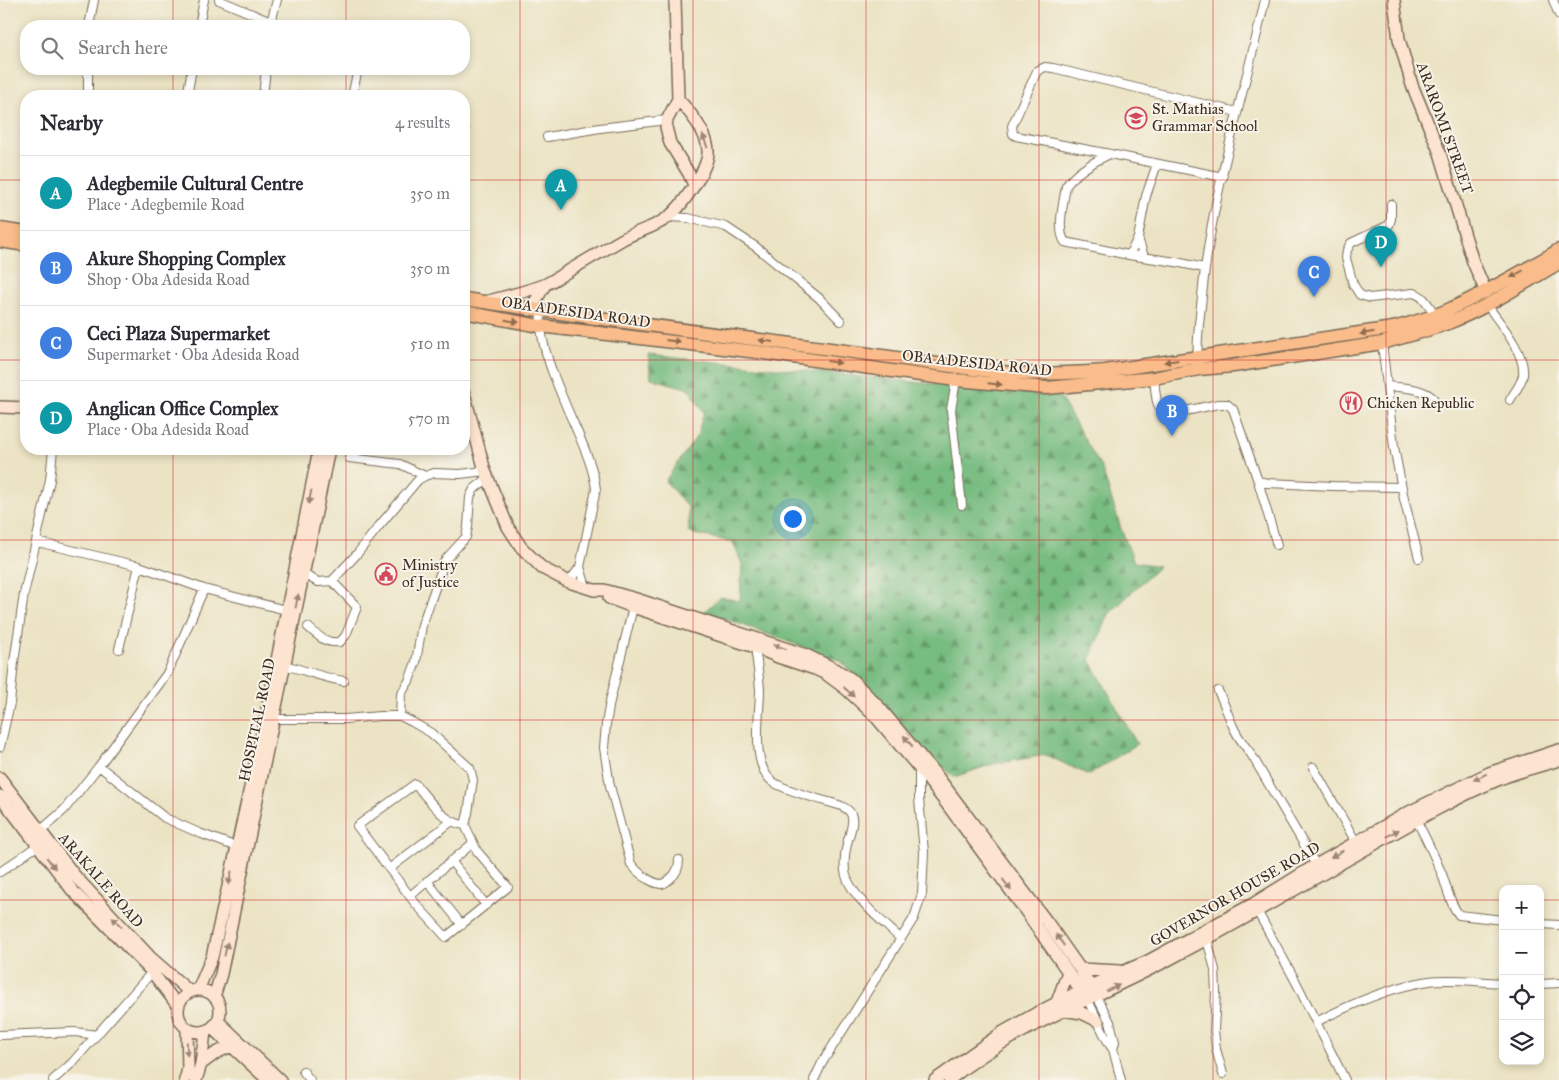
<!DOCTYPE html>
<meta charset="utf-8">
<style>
body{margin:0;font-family:"IM FELL Great Primer",serif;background:#f7f7f7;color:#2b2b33}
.controls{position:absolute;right:15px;bottom:15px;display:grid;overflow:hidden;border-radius:10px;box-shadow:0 2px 8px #0003}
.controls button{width:45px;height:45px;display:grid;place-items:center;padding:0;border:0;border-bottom:1px solid #e1e1e2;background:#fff;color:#2b2b33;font:25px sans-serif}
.you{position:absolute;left:792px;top:518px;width:18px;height:18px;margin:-12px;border:4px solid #fff;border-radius:50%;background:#1a73e8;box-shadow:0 0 0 8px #1a73e833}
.badge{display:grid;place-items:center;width:32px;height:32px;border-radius:50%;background:#1a73e8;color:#fff;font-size:16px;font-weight:700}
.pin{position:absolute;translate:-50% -41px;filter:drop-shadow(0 1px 2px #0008)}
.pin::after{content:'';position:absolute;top:26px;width:18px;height:15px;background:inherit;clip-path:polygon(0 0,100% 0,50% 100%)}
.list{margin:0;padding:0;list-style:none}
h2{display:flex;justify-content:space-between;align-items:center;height:65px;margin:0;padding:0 20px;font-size:21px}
h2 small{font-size:16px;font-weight:400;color:#7c7c81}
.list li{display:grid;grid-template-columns:32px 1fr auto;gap:15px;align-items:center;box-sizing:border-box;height:75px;padding:0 20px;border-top:1px solid #e1e1e2}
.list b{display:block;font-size:19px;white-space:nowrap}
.list p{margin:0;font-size:16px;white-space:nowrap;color:#7c7c81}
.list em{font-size:16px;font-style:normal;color:#7c7c81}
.icon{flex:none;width:28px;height:28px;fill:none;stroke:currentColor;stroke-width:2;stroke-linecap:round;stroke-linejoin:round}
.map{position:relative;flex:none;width:1559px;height:1080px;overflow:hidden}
.search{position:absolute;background:#fff;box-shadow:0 2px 8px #0003;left:20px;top:20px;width:450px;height:55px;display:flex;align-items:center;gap:12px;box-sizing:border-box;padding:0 18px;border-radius:20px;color:#7c7c81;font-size:19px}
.panel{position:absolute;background:#fff;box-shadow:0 2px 8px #0003;left:20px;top:90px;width:450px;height:365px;border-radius:20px}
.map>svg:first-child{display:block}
.forest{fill:url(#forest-firs);stroke:#59734f}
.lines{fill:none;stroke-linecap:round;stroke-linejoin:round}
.street-casing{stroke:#796b58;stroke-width:10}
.secondary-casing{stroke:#796b58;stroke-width:14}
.primary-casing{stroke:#796b58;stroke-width:15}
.street{stroke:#fff;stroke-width:8}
.secondary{stroke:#fde4d0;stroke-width:11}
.primary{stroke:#f9bc8a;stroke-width:12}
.oneway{fill:#9c8777}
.oneway2{fill:#906c4f}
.grid{fill:none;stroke:#d62828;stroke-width:1;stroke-opacity:0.55}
.labels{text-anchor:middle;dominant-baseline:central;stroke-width:4;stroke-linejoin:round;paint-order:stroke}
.poi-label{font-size:15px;fill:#3b2a1e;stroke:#f7f3e8;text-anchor:start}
.street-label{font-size:15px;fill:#3b2a1e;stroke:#f7f3e8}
</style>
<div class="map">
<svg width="1559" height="1080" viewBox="0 0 1559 1080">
<defs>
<pattern id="forest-firs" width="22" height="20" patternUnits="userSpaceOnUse" patternTransform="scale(1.25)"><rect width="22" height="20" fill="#77bc80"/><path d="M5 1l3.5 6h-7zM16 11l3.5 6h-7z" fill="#639968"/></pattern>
</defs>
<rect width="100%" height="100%" fill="#f7f3e8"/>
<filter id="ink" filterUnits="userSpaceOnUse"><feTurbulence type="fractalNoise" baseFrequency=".02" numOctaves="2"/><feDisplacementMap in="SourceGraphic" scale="10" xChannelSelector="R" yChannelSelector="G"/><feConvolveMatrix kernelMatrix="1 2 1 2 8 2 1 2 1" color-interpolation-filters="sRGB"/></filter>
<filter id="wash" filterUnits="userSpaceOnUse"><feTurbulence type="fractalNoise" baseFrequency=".0096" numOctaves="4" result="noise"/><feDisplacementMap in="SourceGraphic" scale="20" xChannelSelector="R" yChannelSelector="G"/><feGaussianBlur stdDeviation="1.12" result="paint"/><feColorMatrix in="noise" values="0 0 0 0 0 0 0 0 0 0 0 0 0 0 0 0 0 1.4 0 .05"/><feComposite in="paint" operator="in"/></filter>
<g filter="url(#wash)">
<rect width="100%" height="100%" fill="#ebe3c3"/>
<path class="forest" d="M648,355L1060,397L1102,469L1121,529L1134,562L1159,566L1109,614L1090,660L1137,744L1089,775L1046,755L993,764L954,777L924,749L841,661L726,619L703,613L720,597L740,601L742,564L733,542L689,533L688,507L665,481L697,436L704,412L689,389L651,378Z"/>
</g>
<g filter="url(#ink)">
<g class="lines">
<g class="street-casing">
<path id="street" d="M219,0L271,22V26
M1553,0L1559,15
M271,22L277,0
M89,26L94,0
M199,26L204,0
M88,92V69
M187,96L192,69
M263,96L266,69
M352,96L358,69
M464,130L465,129
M547,137L600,128L667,120
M1110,154C1095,161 1076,172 1066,186C1064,201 1056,230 1065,242L1129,255L1176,262L1204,268
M1223,177L1110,154L1016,136L1013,134L1012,126L1037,71L1045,67L1053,68L1237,112
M1391,204V219L1389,225L1351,243L1347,250L1346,258L1353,284L1360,295L1370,298L1413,293C1424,295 1429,306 1435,315
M668,217L688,218L726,227L756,247L819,298L841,321
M1138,238L1144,257
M1129,255L1138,238L1146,196L1157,164
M1487,305C1499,322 1526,353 1523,375C1521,385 1515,391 1510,400
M541,311C539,332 545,351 552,371C559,389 566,407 574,424C583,445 593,466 596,489L580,567L569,582
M1382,343L1394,447L1404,499L1419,558
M1198,361C1196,340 1200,317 1202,296C1211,196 1243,98 1265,0
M1154,378C1156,390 1154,409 1167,415L1218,404H1227L1233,409L1258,481L1268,483L1333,486L1402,487
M956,380L951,410L962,505
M1387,386C1403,388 1421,387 1433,398
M349,458L400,464L425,476
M1258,481L1277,545
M37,542L139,566L204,589L286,610
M580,567L586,587
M303,574L318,582L332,581L357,554L379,526L418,480L425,476L434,473L460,474L485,471
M633,607L610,701L606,724L604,748L610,786L631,864C637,872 650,883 661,884C665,884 668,880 671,878C677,873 679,868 679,860
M308,627C318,636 326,644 340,642L346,635L357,607L332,581
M755,647C757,661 759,675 760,690C760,715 750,765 773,782C786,791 822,800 839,805C843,807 849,809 851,814C855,822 849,835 847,844C845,852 844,862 845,871C848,894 884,923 900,938
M119,649L139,566
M284,665C305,670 323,678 344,681
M1218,691C1224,702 1227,713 1232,724C1236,735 1244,745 1251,754L1316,865
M400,716L401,694L409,681L416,662L422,625L445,560L466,537L468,527L470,497L474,489L487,479
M273,719H345L380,716H400L412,722L431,733L470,768L473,780L468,813L465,825L477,851L508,887L446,937L415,903L357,826L415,784C429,799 443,823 465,825
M0,747L10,703L14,662L24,594L50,480L53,449
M99,766L165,818L199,833L237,847
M1313,767L1356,842
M1416,820C1426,837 1434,856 1442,874C1447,888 1450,904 1459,915L1503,920
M40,831L64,810L99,766L168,672L204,589
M451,861L486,905
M389,869L452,821
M0,872L37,846
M427,881L462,925
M410,896L473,843
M1256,909L1295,980L1345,1080
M1540,924L1559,925
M1207,939L1215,970L1216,993L1214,1030L1216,1049L1223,1074
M1540,984L1559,983
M1096,995L1110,1022L1115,1042L1113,1049L1121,1080
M1087,999C1094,1010 1106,1043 1113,1049
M1316,1022C1351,1004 1390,987 1429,981C1453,978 1478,982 1503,983
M0,1035L75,1032L97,1035
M303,1071L310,1080
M53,1080L72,1063L152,972
M814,1080L822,1063L914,918L922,894L924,852L919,799V768"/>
</g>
<g class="secondary-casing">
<path id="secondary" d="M675,0L678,99L667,120L666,127L670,143L689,174L694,185
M1394,0L1399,39L1412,85L1440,153L1473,262L1486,292
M485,302C504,297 525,292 544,285C552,282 559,276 567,272C585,261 604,250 623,239C637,231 654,228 667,218C681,208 709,168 708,151C708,134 689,111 678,99
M530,310L545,285
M464,393L485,471L508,527L521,547L542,568L569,582L594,590H604L636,599L806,655L835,669L851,679L879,707L937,776L1047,922L1080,969L1096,995
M0,407L26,408
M609,598L633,607L755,647L778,657L815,669L826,674L846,689L875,716L919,768L946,803L1025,910L1084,995
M0,778L75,876L151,958L190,992
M0,796L72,890L152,972L178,1006
M1080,969L1120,971
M178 1011a21 21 0 1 1 42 0a21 21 0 1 1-42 0Z
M198,990L212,957L237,847L266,715L319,449
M214,997L221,974L329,449
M1057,1002L1068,972
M1062,1010L1082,1013L1098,1021
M218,1021L280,1080
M212,1028L268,1080
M201,1064L216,1053L231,1046
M185,1080L188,1069L187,1029
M196,1080L201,1064L205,1032
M935,1080L1003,1032L1035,1014L1090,986L1148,961L1253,904L1316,865L1407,813L1489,773L1559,750
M949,1080C1017,1024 1101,997 1177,955C1234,925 1289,893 1345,861C1396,832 1447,801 1502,778C1520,771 1540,766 1559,760"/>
</g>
<g class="primary-casing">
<path id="primary" d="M0,229L26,233
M0,241L26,245
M464,299C588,318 713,334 838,350C896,357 953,368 1011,373C1042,375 1074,373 1105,371L1393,328C1412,323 1430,318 1448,310C1486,293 1523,271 1559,250
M464,312L540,326L757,352L956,380L1047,388L1154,378L1199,369L1233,366L1382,343C1404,337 1426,331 1448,323C1487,308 1522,284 1559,263"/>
</g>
<use href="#street" class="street"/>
<use href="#secondary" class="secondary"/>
<use href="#primary" class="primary"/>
</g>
<defs><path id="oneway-solid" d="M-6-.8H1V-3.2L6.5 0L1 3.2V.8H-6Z" transform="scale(1.25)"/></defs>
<g class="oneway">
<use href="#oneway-solid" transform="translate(705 141) rotate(-110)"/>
<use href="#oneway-solid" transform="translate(310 497) rotate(102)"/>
<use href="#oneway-solid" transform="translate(297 601) rotate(-78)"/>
<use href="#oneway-solid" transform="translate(780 647) rotate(-162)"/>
<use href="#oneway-solid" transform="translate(849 692) rotate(42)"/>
<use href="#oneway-solid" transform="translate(908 741) rotate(-130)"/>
<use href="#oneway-solid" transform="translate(1480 777) rotate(154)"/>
<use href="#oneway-solid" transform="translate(1393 833) rotate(-30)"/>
<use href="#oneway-solid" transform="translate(1337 854) rotate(150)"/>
<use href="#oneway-solid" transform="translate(51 863) rotate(52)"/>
<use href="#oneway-solid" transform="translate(230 878) rotate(103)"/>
<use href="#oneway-solid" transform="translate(1007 885) rotate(54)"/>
<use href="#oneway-solid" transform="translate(117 922) rotate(-133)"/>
<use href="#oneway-solid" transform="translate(1060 940) rotate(-125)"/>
<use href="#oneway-solid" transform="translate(226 949) rotate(-78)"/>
<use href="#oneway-solid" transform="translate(1113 988) rotate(-26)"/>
<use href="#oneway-solid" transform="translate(187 1049) rotate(89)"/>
</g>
<g class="oneway2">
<use href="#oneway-solid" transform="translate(1517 274) rotate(150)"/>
<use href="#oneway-solid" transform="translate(512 321) rotate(10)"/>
<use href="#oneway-solid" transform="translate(1367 333) rotate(171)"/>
<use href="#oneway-solid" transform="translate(673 341) rotate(7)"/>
<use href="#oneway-solid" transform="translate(766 341) rotate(-173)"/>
<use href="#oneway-solid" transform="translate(1171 361) rotate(172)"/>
<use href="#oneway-solid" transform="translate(834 362) rotate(8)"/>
<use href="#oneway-solid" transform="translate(995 384) rotate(6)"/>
</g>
</g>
<path class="grid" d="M173,0V26M346,0V26M520,0V1080M693,0V1080M866,0V1080M1039,0V1080M1213,0V1080M1386,0V1080M173,69V96M346,69V96M0,180H26M464,180H1559M0,360H26M464,360H1559M173,449V1080M346,449V1080M0,540H1559M0,720H1559M0,900H1503M1540,900H1559"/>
<defs>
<g id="school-ring" transform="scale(1.125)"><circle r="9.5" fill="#f7f3e8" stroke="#d1495b" stroke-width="1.5"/><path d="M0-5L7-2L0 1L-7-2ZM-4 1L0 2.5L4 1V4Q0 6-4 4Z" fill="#d1495b"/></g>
<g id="restaurant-ring" transform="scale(1.125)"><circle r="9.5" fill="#f7f3e8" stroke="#d1495b" stroke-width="1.5"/><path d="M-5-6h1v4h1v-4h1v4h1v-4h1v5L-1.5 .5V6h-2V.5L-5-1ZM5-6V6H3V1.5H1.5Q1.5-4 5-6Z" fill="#d1495b"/></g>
<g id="civic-ring" transform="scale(1.125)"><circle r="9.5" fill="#f7f3e8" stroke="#d1495b" stroke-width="1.5"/><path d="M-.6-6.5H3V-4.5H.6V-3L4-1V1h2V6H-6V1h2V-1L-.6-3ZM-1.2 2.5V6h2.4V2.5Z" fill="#d1495b"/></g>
</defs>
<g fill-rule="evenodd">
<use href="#school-ring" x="1136" y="118"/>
<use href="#restaurant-ring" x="1351" y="403"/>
<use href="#civic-ring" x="386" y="574"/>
</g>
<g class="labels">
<g class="poi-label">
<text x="1152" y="109">St. Mathias<tspan x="1152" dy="17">Grammar School</tspan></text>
<text x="1367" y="403">Chicken Republic</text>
<text x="402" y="565">Ministry<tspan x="402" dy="17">of Justice</tspan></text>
</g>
<g class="street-label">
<text transform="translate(1445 128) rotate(70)">ARAROMI STREET</text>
<text transform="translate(576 312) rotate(8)">OBA ADESIDA ROAD</text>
<text transform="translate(977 363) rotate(6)">OBA ADESIDA ROAD</text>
<text transform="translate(257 720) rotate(-78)">HOSPITAL ROAD</text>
<text transform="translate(101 880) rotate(49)">ARAKALE ROAD</text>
<text transform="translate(1235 894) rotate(-30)">GOVERNOR HOUSE ROAD</text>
</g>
</g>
</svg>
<div class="controls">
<button>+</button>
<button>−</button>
<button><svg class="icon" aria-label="locate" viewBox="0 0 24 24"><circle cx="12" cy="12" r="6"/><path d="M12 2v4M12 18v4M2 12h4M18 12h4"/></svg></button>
<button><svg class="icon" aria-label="layers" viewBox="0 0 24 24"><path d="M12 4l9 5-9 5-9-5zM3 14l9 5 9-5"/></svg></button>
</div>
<div class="you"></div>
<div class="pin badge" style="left:561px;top:210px;background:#0f9aa8">A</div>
<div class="pin badge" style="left:1172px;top:436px;background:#3f7fe0">B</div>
<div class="pin badge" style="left:1314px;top:297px;background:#3f7fe0">C</div>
<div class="pin badge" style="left:1381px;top:267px;background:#0f9aa8">D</div>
<div class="search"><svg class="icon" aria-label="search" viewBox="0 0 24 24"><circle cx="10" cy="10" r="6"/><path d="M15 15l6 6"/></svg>Search here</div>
<section class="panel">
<h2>Nearby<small>4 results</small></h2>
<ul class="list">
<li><span class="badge" style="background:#0f9aa8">A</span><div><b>Adegbemile Cultural Centre</b><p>Place · Adegbemile Road</p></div><em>350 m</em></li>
<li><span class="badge" style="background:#3f7fe0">B</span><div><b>Akure Shopping Complex</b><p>Shop · Oba Adesida Road</p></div><em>350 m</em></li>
<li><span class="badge" style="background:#3f7fe0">C</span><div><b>Ceci Plaza Supermarket</b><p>Supermarket · Oba Adesida Road</p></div><em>510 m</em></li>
<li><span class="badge" style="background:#0f9aa8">D</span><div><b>Anglican Office Complex</b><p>Place · Oba Adesida Road</p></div><em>570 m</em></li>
</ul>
</section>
</div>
